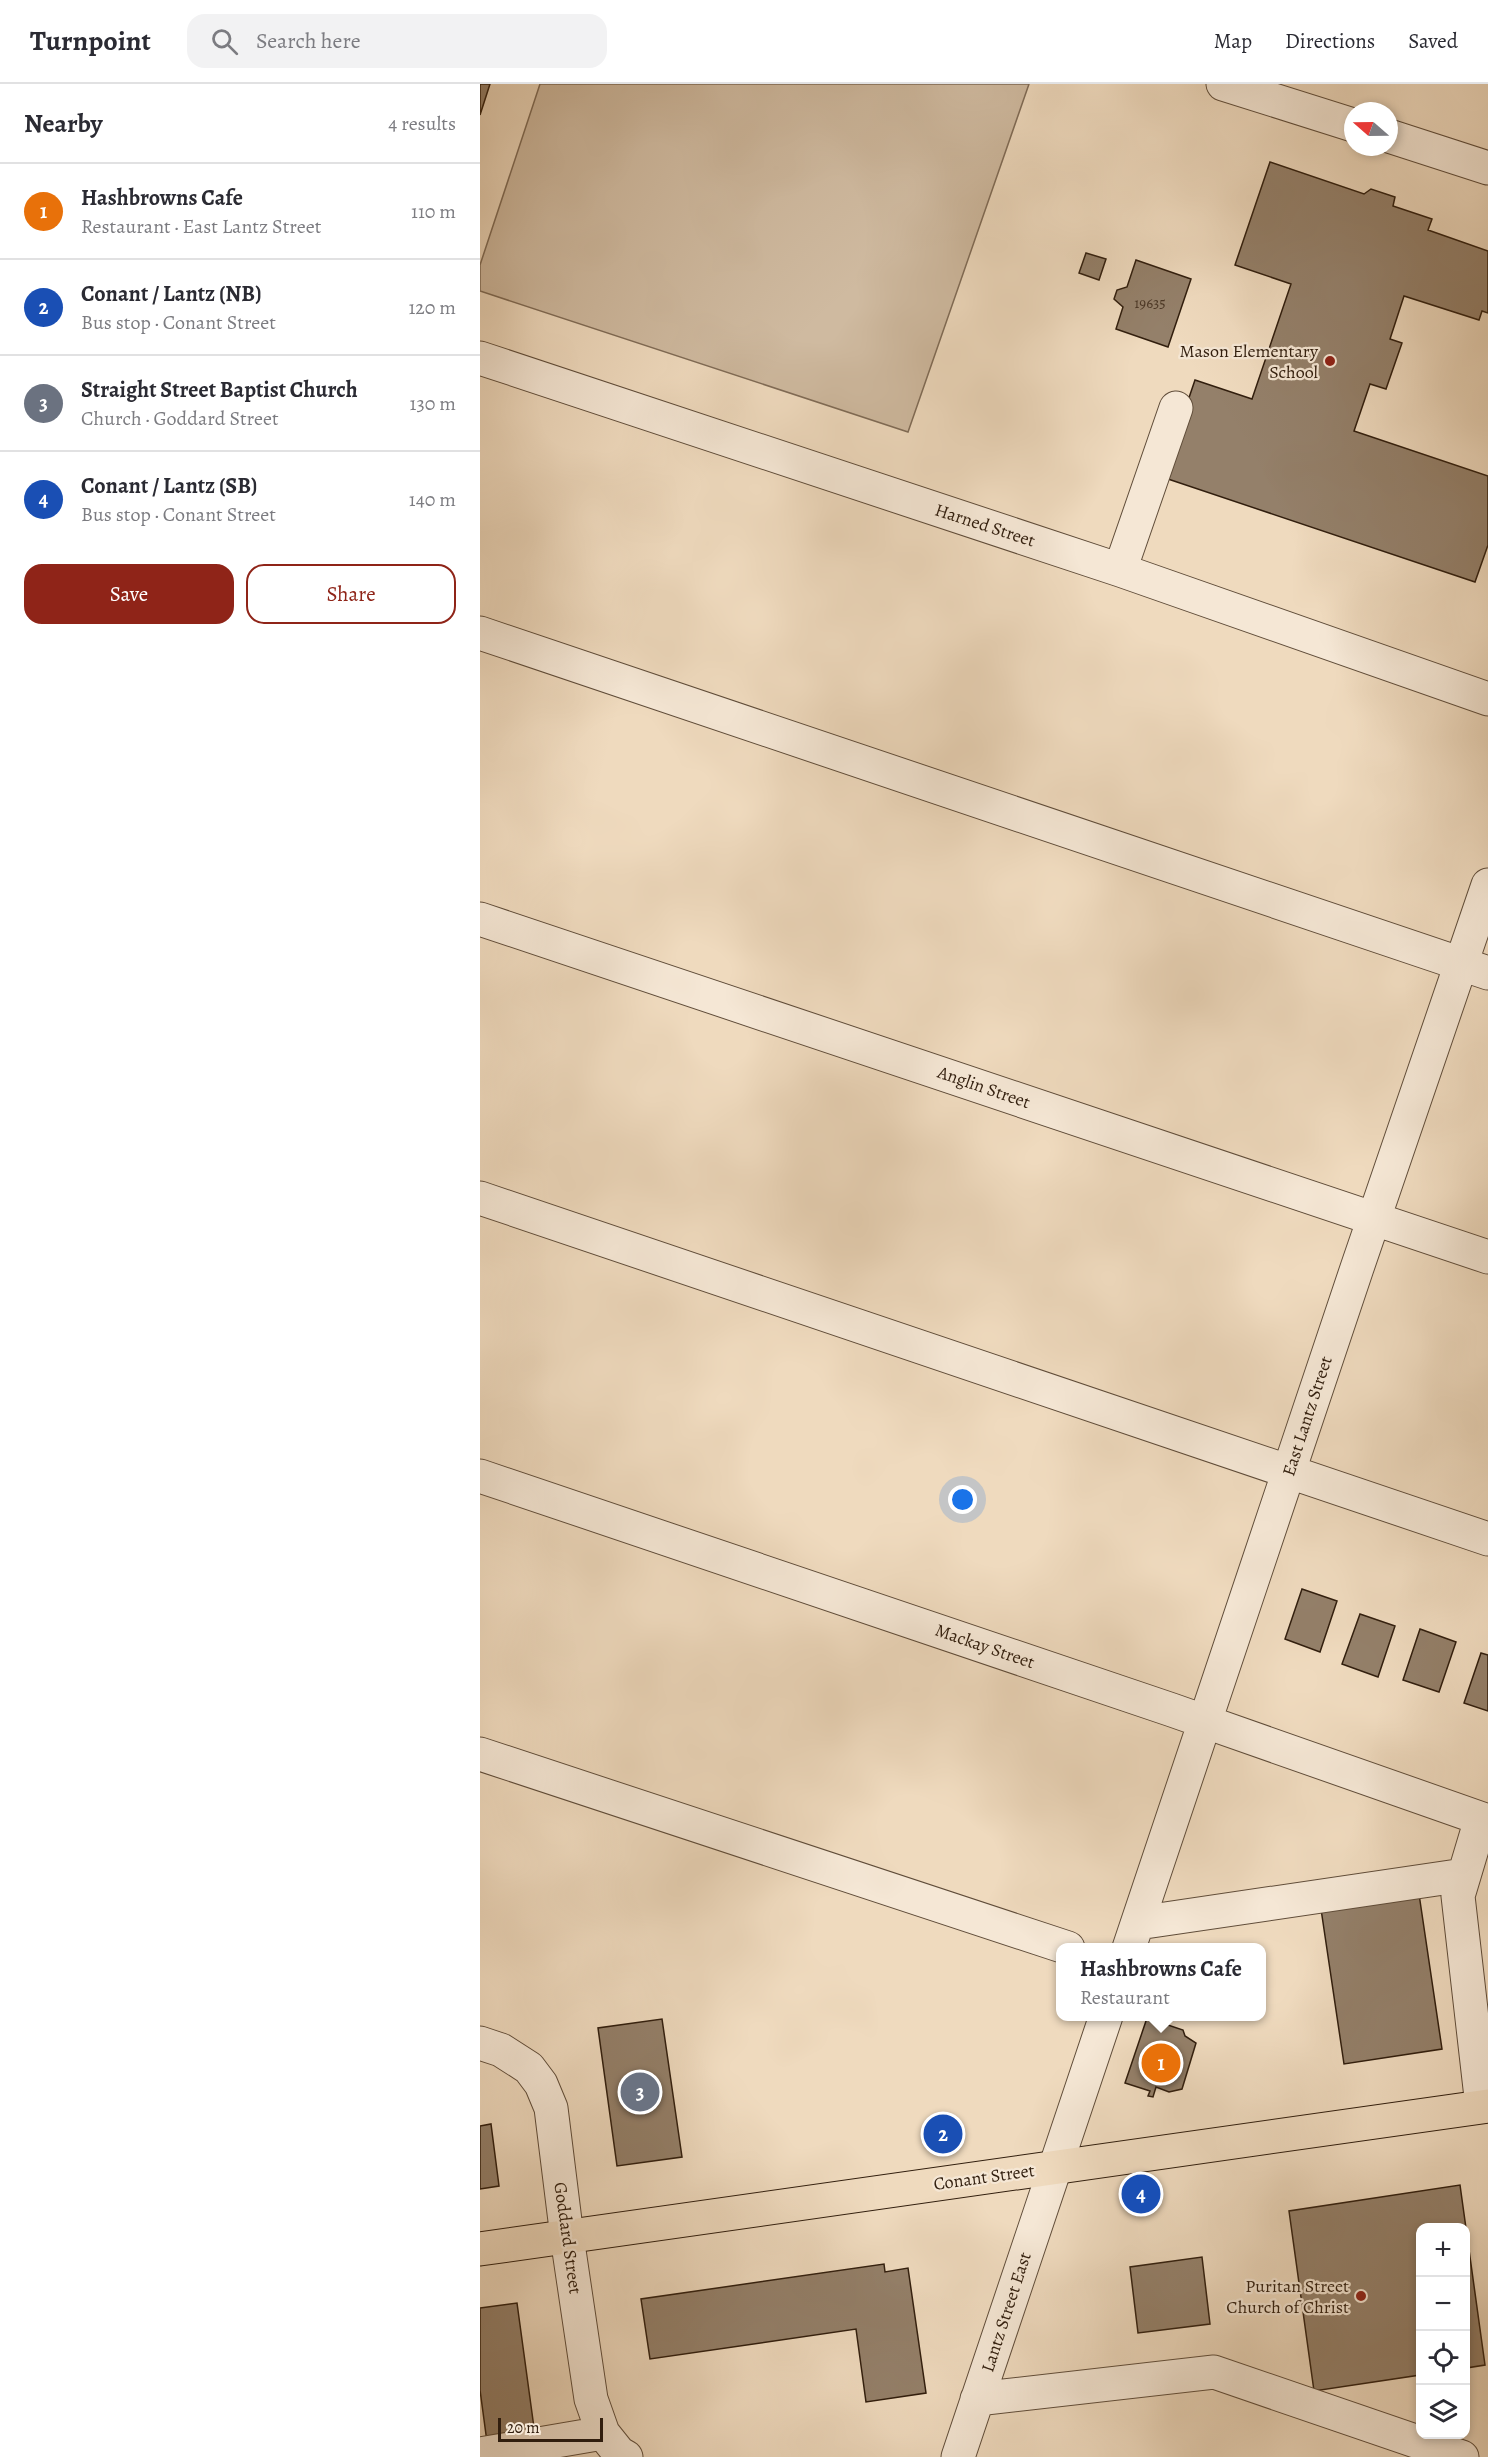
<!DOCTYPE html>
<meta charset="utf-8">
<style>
body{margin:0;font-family:Alegreya,serif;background:#f2f2f3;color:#2b2b33}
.controls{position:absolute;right:18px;bottom:18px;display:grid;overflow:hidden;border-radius:12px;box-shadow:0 3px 9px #0003}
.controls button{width:54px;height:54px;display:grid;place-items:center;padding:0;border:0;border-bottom:2px solid #e1e1e2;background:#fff;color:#2b2b33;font:30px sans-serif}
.compass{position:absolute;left:864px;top:18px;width:54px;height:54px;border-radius:50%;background:#fff;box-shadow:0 3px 9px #0003;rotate:290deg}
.scale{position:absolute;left:18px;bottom:15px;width:105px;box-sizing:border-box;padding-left:6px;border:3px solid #311e0e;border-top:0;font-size:16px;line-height:21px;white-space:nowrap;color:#311e0e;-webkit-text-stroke:4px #f5e7d5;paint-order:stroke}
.you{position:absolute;left:483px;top:1416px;width:21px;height:21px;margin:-15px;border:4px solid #fff;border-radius:50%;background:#1a73e8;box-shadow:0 0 0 9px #1a73e833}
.badge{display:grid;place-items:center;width:39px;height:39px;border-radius:50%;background:#8f2418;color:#fff;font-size:20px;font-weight:700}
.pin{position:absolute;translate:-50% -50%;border:3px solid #fff;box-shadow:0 2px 6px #0006}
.popup{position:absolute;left:576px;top:1859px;width:210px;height:78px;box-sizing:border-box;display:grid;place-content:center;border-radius:12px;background:#fff;filter:drop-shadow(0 2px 4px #0005);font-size:20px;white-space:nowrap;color:#7c7c81}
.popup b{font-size:22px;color:#2b2b33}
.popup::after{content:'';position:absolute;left:50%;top:100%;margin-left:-12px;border:12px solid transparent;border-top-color:#fff}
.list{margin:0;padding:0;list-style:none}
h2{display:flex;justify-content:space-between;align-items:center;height:78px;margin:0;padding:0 24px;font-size:26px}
h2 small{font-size:20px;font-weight:400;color:#7c7c81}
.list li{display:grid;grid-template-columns:39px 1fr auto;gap:18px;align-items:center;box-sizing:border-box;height:96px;padding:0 24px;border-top:2px solid #e1e1e2}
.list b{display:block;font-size:22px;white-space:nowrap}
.list p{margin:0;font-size:20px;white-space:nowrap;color:#7c7c81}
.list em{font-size:20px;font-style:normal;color:#7c7c81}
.actions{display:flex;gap:12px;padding:18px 24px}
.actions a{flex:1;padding:14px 0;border:2px solid #8f2418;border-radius:18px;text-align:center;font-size:21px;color:#8f2418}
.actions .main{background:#8f2418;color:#fff}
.icon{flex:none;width:33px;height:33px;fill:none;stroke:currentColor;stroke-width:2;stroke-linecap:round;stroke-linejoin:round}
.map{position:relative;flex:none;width:1008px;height:2373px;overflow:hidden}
header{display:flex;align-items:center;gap:36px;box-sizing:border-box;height:84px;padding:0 30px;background:#fff;border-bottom:2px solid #e1e1e2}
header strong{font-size:28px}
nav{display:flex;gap:33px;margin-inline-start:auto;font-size:21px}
.search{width:420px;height:54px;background:#f2f2f3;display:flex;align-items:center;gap:15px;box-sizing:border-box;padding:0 21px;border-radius:18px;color:#7c7c81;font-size:22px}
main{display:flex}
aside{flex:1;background:#fff}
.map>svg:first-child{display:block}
.green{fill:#cfbaa0;stroke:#806c57;stroke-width:1.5}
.building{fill:#94806a;stroke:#311e0e;stroke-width:1.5}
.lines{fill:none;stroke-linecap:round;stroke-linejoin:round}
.minor-casing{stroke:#604d3a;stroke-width:35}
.major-casing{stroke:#311e0e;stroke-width:35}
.minor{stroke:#f5e7d5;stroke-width:33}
.major{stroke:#efdabe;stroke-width:33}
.poi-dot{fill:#8f2418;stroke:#f5e7d5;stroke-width:2}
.labels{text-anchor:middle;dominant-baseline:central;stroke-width:4.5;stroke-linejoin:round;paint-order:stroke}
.number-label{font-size:15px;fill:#4a3625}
.poi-label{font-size:18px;fill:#311e0e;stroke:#f5e7d5;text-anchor:end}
.street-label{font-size:18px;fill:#311e0e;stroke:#f5e7d5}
</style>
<header>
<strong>Turnpoint</strong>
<div class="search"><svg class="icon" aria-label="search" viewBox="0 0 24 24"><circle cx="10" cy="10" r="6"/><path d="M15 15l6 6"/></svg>Search here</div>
<nav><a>Map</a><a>Directions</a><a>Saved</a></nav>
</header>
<main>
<aside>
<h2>Nearby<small>4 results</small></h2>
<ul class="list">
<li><span class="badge" style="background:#e8710a">1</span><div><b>Hashbrowns Cafe</b><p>Restaurant · East Lantz Street</p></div><em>110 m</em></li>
<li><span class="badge" style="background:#1a4fb4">2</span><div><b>Conant / Lantz (NB)</b><p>Bus stop · Conant Street</p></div><em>120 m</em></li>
<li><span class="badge" style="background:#6b7280">3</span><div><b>Straight Street Baptist Church</b><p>Church · Goddard Street</p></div><em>130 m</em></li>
<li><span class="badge" style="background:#1a4fb4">4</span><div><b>Conant / Lantz (SB)</b><p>Bus stop · Conant Street</p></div><em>140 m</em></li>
</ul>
<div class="actions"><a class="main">Save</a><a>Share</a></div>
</aside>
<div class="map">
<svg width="1008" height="2373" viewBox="0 0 1008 2373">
<rect width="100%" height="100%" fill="#efdabe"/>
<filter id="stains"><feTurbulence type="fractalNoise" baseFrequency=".00333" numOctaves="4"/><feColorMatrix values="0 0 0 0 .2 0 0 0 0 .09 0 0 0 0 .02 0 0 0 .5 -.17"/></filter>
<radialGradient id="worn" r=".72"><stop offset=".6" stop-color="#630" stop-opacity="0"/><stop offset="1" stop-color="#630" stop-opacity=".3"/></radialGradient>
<path class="green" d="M60,0H549L428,348L0,207V181Z"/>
<path class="building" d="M0,0H10L0,31Z
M790,78L884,110L891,105L915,113L913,122L952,135L948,146L1008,167V229L1002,227L999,236L924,212L910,255L922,259L906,305L890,300L874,347L1008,392V461L995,498L682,393L715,296L772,315L811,200L755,181Z
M606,169L626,175L619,196L599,189Z
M656,176L711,195L688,263L636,245L643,223L634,215L637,206L647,203Z
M822,1505L857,1517L840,1568L805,1555Z
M880,1530L915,1542L898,1593L862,1580Z
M940,1545L976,1558L959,1608L923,1596Z
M1001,1569L1008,1571V1627L984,1619Z
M939,1810L962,1965L864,1980L841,1825Z
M667,1934L703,1946L705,1952L716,1959L702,2005L689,2008L676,2003L673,2013L668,2012L670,2007L645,1999Z
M182,1935L202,2073L137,2082L118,1944Z
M11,2040L19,2102L0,2105V2042Z
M980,2101L1005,2281L986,2284V2144H940V2291L834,2307L809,2127Z
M722,2173L730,2240L658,2249L650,2183Z
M404,2180L405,2188L428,2184L446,2309L386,2318L376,2245L170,2275L161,2215Z
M37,2219L55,2351L7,2358L0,2306V2224Z"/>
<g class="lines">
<g class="minor-casing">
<path id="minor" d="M743,0L873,41
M909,52L1008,84
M0,274L640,486L1008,615
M640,486L696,324
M0,549L1008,889
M0,835L1008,1173
M0,1114L1008,1455
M0,1392L692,1626L1008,1737
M0,1670L588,1864
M1001,1735L978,1812L1002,2022
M658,1839L984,1791
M649,1864L877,1184L1008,801
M0,1959L21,1966L49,1984L61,2000L71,2024L87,2153L111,2315L123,2349L139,2369L146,2373
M497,2315L734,2288L982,2373
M0,2370L123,2349
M478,2373L626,1932"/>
</g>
<g class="major-casing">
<path id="major" d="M0,2165L1008,2022"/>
</g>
<use href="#minor" class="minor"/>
<use href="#major" class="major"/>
</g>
<g class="poi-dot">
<circle cx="850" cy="277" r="6"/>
<circle cx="881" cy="2212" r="6"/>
</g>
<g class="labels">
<g class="number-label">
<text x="670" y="219">19635</text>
</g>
<g class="poi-label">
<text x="838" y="267">Mason Elementary<tspan x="838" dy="21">School</tspan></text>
<text x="869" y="2202">Puritan Street<tspan x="869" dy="21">Church of Christ</tspan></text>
</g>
<g class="street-label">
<text transform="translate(505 441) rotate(18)">Harned Street</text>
<text transform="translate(504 1003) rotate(19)">Anglin Street</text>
<text transform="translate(827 1332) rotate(-72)">East Lantz Street</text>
<text transform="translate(505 1562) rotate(19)">Mackay Street</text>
<text transform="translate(504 2093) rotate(-8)">Conant Street</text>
<text transform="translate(88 2154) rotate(82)">Goddard Street</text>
<text transform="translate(526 2228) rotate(-72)">Lantz Street East</text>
</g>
</g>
<rect width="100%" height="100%" filter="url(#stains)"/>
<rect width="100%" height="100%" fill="url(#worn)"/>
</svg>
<div class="controls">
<button>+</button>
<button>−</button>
<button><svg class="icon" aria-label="locate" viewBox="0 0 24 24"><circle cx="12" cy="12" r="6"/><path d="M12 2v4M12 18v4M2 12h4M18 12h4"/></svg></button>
<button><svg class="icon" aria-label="layers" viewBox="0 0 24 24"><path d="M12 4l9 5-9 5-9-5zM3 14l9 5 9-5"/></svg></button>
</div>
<svg class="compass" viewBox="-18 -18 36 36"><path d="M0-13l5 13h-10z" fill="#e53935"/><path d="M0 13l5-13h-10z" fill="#7c7c81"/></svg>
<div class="scale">20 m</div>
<div class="you"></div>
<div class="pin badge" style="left:681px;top:1979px;background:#e8710a">1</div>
<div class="popup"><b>Hashbrowns Cafe</b>Restaurant</div>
<div class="pin badge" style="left:463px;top:2050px;background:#1a4fb4">2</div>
<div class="pin badge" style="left:160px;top:2008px;background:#6b7280">3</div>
<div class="pin badge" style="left:661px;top:2110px;background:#1a4fb4">4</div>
</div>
</main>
